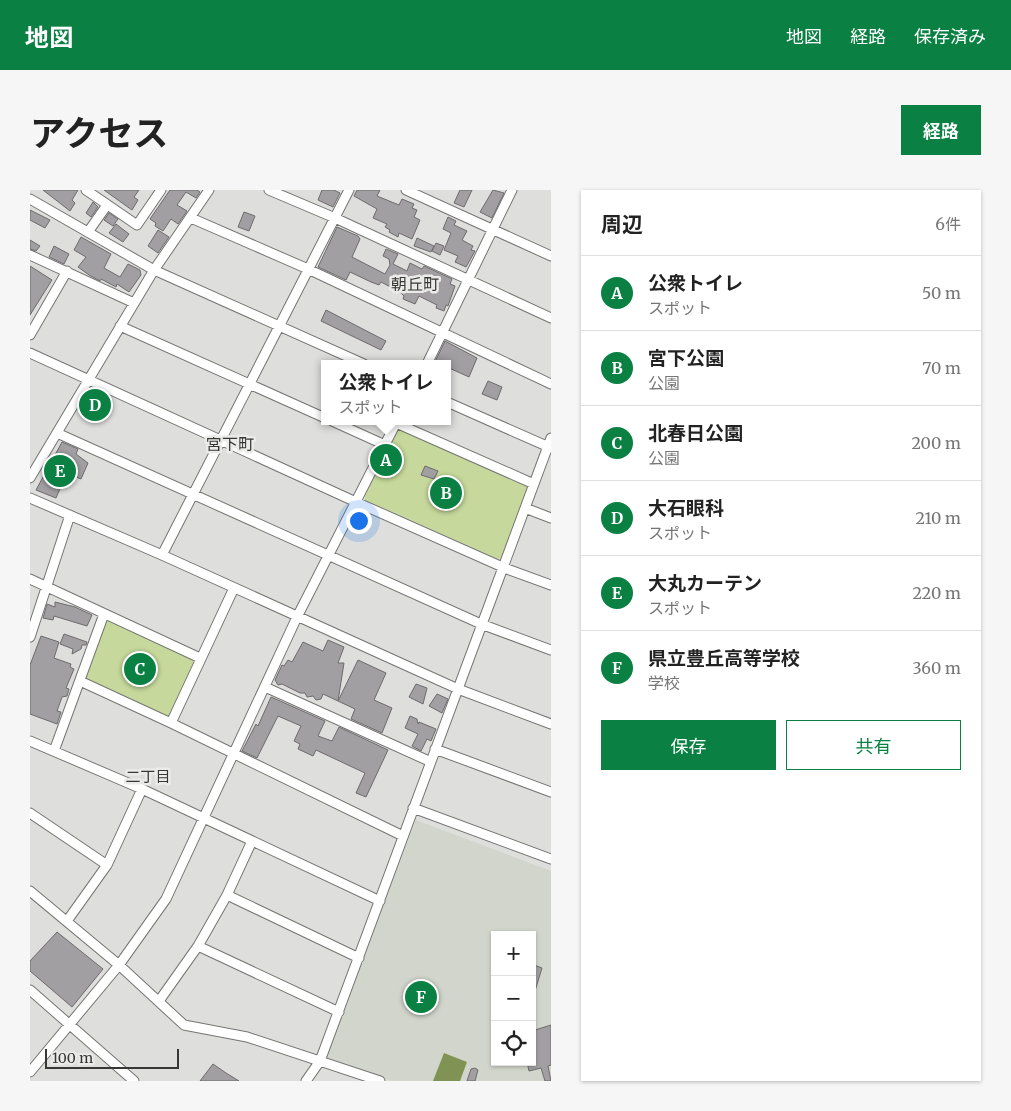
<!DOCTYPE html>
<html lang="ja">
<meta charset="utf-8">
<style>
body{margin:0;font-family:Merriweather,"Noto Sans JP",serif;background:#f6f6f6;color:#222}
.controls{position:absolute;right:15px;bottom:15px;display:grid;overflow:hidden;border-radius:0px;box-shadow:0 1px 4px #0004}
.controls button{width:45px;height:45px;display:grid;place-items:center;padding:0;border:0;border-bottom:1px solid #e0e0e0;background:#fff;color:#222;font:25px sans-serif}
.scale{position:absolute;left:15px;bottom:12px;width:134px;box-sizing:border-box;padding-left:5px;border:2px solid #373736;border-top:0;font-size:14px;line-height:18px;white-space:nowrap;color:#373736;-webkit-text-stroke:4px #ebece9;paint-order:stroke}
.you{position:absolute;left:328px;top:330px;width:18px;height:18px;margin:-12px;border:4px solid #fff;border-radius:50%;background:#1a73e8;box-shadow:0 0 0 8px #1a73e833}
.badge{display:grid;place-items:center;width:32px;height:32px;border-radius:50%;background:#0b8043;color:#fff;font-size:16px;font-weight:700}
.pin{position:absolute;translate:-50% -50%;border:2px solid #fff;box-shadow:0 1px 5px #0006}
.popup{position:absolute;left:291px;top:170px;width:130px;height:65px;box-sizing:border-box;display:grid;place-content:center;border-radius:0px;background:#fff;filter:drop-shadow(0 1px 4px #0005);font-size:16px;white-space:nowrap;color:#767676}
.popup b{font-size:19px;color:#222}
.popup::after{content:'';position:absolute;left:50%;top:100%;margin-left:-10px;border:10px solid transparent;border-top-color:#fff}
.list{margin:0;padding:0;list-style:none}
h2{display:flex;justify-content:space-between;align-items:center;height:65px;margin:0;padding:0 20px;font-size:21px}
h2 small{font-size:16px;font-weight:400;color:#767676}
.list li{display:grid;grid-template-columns:32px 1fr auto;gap:15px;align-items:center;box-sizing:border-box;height:75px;padding:0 20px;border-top:1px solid #e0e0e0}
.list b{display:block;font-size:19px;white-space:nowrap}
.list p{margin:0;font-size:16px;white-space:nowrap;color:#767676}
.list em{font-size:16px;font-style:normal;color:#767676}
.actions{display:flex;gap:10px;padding:15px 20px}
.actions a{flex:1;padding:11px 0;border:1px solid #0b8043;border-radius:0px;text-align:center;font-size:18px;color:#0b8043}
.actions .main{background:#0b8043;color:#fff}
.icon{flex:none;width:28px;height:28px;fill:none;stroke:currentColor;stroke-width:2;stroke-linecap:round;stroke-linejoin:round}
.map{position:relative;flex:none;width:521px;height:891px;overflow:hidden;border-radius:0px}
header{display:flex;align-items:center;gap:30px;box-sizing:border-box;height:70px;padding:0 25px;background:#0b8043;color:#fff}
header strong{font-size:24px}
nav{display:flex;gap:28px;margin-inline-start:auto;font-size:18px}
.intro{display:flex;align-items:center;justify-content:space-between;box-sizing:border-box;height:120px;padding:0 30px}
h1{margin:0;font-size:35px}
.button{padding:12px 22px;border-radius:0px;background:#0b8043;color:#fff;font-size:18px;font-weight:700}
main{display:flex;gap:30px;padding:0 30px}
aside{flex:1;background:#fff;border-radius:0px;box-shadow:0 1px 4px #0004}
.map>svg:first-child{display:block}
.built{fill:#d1d5cb;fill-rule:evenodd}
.green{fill:#c6d89b}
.water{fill:#809254}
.building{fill:#a19fa1;stroke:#6d6b6d}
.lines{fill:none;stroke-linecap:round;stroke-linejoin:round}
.minor-casing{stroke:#757673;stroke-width:11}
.minor{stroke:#fff;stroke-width:9}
.labels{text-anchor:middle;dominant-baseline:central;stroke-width:5;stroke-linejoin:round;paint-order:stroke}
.neighbourhood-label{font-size:15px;fill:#373736;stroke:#ebece9}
.quarter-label{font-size:16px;fill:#373736;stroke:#ebece9}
</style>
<header>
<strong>地図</strong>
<nav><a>地図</a><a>経路</a><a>保存済み</a></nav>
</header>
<div class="intro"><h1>アクセス</h1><a class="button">経路</a></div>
<main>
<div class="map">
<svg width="521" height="891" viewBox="0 0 521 891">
<rect width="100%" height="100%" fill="#dedfdc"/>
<path class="built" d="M386,630L521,681V891H362L294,870ZM465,745H502V872H465Z"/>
<path class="green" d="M373,238L497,295L498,299L472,368L468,369L335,310V306L368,239Z
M79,430L163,468L165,472L139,527L136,529L57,490L55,486L76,431Z"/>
<path class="water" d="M414,863L437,872L430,891H403Z"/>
<path class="building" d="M13,0H48L42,10L45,13L40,21Z
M74,0H109L104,7L108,10L102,20Z
M140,0H167L170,2L166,8L156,2L147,15L157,21L148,34L141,29L133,41L125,36L126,33L120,29Z
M292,0H304L310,3L303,17L288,10Z
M327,0H350L347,6L369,15L372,9L384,14L382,18L387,20L384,27L390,30L382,49L369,43L368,47L359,42L360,40L355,37L357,34L343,28L347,19L324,6Z
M430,0H442L434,17L424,13Z
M463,0L474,3L462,28L450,22Z
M63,12L68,17L61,27L56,23Z
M0,20L20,30L15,38L0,30Z
M214,22L225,26L219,41L208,37Z
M79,23L88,29L83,36L74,30Z
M418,27L426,31L424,35L437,41L432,50L443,56L441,60L445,61L436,77L425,72L428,66L414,60L421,43L413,39Z
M86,34L99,44L93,52L79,43Z
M307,37L328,46L330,49L322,67L355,84L360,75L359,69L353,66L356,59L368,64L363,74L377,81L380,73L392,79L394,76L422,89L420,94L425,96L418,116L416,115L414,121L406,118L407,115L389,106L385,114L373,109L374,106L370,102L351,92L349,95L341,92L320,82L316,90L288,77Z
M128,40L139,47L128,63L118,56Z
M51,47L81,64L74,78L90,87L98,74L110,80L111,85L99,102L87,94L86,97L71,89L70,91L59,85L48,77L56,67L44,60Z
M387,48L404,56L401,62L384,56Z
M0,50L10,56L6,61L0,59Z
M406,53L414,56L410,65L402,61Z
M24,56L39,64L34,74L19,67Z
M0,76L22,90L0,125Z
M296,120L356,151L351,160L291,131Z
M415,151L447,168L439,187L417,177V174H404Z
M458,191L472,197L467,210L452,204Z
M58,204L79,214L72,227L51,216Z
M32,252L48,259L46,264L58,273L51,289L37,283L26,308L6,300Z
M395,276L408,281L404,289L391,285Z
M25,412L45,417L62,425L57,436L24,426L23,430L13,428L17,414L25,417Z
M34,444L57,452L56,455H52L51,459L42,464L43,459L30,454Z
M11,446L29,452L24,468L41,474L40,477L44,479L36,498L39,499L37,506L32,507L27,521L31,522L27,534L0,524V475Z
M298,450L314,457L308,473H314L308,511L293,504L291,509L286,510L283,506L277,507L275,503H270L252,494L248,495L245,490L252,475L254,476L258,470L262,472L273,452L293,461Z
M328,470L356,483L344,510L362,518L352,543L321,529L325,519L308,511Z
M386,494L397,498L393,514L379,507Z
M407,504L418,509L412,523L399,516Z
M241,507L295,531L288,546L302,551L309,537L358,560L336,607L326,603L335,583L286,560L283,566L268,559L270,554L264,551L271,536L248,526L227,568L212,561L226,534L228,536Z
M380,526L387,529L388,534L389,532L406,539L401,551L397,549L391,561L382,556L388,544L375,538Z
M27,742L73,779L42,817L0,781V771Z
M504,775L512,778L504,804L502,780Z
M521,835V875L518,876L521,891H515L511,878L499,881L497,872H502V864H505L502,841Z
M183,874L196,883L209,891H170Z
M445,878L448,880L445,891H437L441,879Z"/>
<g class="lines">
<g class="minor-casing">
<path id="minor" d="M56,0L107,35L131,0
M239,0L305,28L521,128
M376,0L521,66
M0,9L124,80L334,174
M161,28L278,79L521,194
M58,42L77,15
M0,65L104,113
M90,136L295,228
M0,145L37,81
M0,163L326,312L477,379L521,395
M397,174L482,0
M417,212L521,258
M302,231L355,255
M366,233L504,294
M27,243L451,434L521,460
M0,288L124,80L179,0
M0,308L132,365L428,499L521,534
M495,318L521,328
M132,365L319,0
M0,389L170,468
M0,447L40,325
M50,491L141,533L373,646
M235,497L399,571
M141,533L204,398
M0,551L112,599L350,711
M405,559L521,602
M24,561L74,424
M383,618L521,669
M0,623L77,675
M0,701L89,775L154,835L217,847L350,891
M197,705L329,768
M37,731L77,675L112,599
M168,756L309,822
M0,800L104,891
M129,811L168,756L197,705L222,651
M0,882L89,775L136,709L267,427L367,231
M276,891L290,871L521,248"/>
</g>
<use href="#minor" class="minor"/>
</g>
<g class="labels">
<g class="neighbourhood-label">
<text x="118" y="586">二丁目</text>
</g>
<g class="quarter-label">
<text x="385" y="94">朝丘町</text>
<text x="200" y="254">宮下町</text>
</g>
</g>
</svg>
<div class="controls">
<button>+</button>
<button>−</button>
<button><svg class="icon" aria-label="locate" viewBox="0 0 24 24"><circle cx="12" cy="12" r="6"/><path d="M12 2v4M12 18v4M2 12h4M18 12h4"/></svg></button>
</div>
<div class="scale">100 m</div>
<div class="you"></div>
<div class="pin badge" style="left:356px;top:270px">A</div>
<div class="popup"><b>公衆トイレ</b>スポット</div>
<div class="pin badge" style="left:416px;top:303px">B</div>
<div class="pin badge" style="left:110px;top:479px">C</div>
<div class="pin badge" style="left:65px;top:215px">D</div>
<div class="pin badge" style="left:30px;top:281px">E</div>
<div class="pin badge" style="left:391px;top:807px">F</div>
</div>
<aside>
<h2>周辺<small>6件</small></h2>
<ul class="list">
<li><span class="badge">A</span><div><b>公衆トイレ</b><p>スポット</p></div><em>50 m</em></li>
<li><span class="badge">B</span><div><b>宮下公園</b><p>公園</p></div><em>70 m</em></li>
<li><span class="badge">C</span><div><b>北春日公園</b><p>公園</p></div><em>200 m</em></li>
<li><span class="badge">D</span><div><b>大石眼科</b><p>スポット</p></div><em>210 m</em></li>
<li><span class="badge">E</span><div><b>大丸カーテン</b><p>スポット</p></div><em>220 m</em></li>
<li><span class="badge">F</span><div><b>県立豊丘高等学校</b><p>学校</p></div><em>360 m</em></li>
</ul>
<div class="actions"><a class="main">保存</a><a>共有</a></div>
</aside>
</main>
